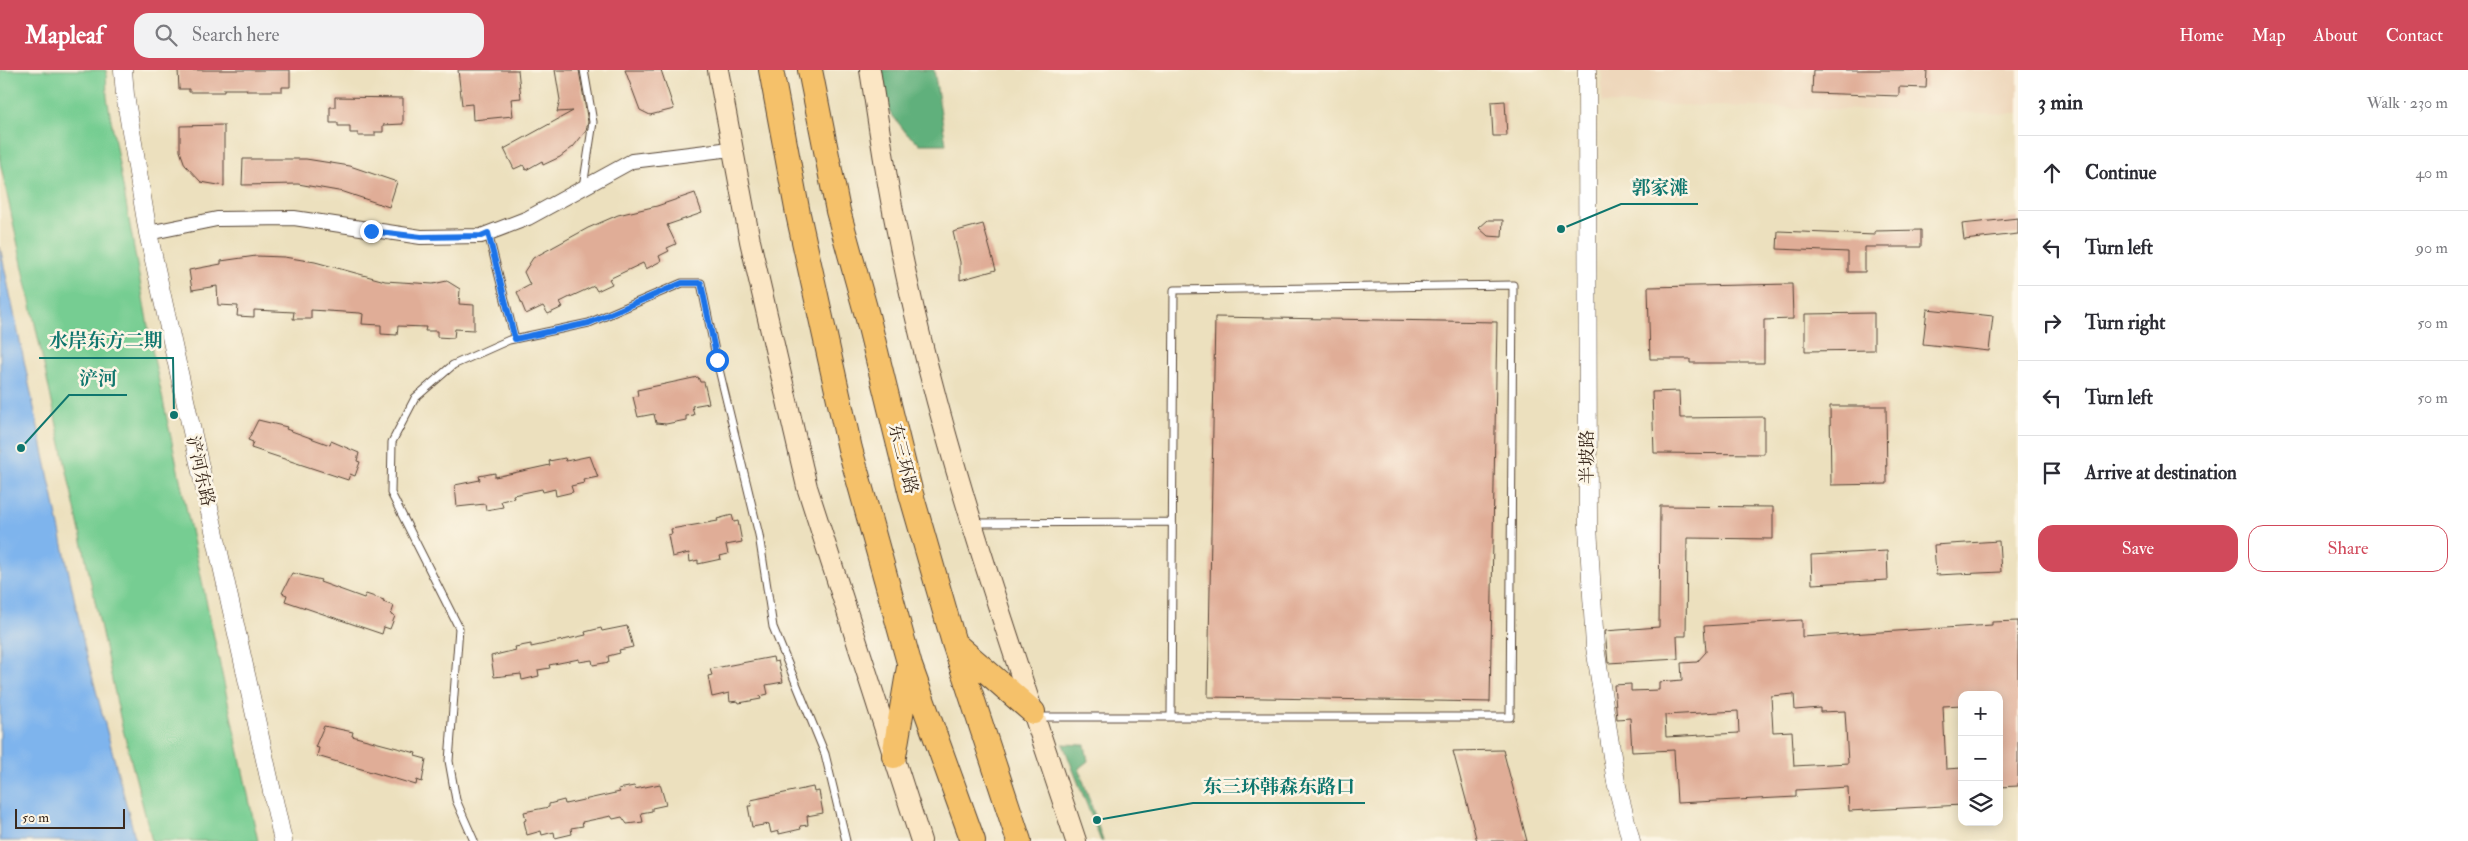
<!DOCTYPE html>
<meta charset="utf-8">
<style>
body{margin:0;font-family:"IM FELL Double Pica","Noto Serif SC",serif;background:#f2f2f3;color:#2b2b33}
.controls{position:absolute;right:15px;bottom:15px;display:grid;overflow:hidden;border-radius:10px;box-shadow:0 2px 12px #0003}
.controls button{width:45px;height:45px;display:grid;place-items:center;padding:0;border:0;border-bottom:1px solid #e1e1e2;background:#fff;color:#2b2b33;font:25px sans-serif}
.scale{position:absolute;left:15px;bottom:12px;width:110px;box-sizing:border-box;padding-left:5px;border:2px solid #3b2a1e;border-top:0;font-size:14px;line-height:18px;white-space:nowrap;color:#3b2a1e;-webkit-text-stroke:4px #fcf5e5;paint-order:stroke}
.stop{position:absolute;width:15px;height:15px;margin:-11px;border:4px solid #1a73e8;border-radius:50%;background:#fff}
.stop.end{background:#1a73e8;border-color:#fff;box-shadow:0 1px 5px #0008}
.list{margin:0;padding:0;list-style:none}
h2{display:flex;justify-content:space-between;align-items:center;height:65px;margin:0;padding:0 20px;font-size:21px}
h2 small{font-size:16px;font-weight:400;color:#7c7c81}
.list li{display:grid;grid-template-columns:32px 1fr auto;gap:15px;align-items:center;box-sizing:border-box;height:75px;padding:0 20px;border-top:1px solid #e1e1e2}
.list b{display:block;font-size:19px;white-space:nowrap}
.list em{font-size:16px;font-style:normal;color:#7c7c81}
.actions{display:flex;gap:10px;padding:15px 20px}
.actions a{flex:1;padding:11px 0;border:1px solid #d1495b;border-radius:15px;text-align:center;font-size:18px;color:#d1495b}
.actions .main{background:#d1495b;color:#fff}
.icon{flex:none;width:28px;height:28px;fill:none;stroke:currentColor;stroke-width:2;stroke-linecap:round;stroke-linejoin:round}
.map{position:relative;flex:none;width:2018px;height:771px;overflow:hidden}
header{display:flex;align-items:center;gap:30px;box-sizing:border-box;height:70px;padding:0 25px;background:#d1495b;color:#fff}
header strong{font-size:24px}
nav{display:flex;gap:28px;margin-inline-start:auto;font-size:18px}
.search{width:350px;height:45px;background:#f2f2f3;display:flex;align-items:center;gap:12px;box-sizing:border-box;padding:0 18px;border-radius:15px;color:#7c7c81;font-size:19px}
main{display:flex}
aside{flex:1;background:#fff}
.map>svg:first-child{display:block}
.built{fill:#eed7bb}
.green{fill:#76cd92;stroke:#587c58}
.forest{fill:#60b07c;stroke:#4e6d4d}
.water{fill:#7eb4ed;stroke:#5c6f86}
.building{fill:#e0ad97;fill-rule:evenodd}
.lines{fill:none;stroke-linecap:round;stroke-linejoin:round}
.service-casing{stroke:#564536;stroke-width:9}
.minor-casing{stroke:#564536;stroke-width:16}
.tertiary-casing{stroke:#564536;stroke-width:19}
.secondary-casing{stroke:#564536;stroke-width:22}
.trunk-casing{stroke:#564536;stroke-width:26}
.service{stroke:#fff;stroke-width:7}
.minor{stroke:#fff;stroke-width:14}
.tertiary{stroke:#fff;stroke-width:18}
.secondary{stroke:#fbe6c4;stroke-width:20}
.trunk{stroke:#f5c16b;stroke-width:24}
.route{stroke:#1a73e8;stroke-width:6}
.labels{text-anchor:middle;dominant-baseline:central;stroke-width:5;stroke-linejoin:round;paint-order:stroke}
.street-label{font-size:18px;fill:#3b2a1e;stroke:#fcf5e5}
.leader{fill:none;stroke:#0f766e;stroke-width:2}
.callout-dot{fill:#0f766e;stroke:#fcf5e5;stroke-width:2}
.callout-label{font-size:19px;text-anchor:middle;font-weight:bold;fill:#0f766e;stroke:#fcf5e5;stroke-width:5;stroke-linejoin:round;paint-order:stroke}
</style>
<header>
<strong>Mapleaf</strong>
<div class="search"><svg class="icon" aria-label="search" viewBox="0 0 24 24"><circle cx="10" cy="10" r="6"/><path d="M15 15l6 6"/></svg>Search here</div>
<nav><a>Home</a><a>Map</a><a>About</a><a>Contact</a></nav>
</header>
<main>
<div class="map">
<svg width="2018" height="771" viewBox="0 0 2018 771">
<rect width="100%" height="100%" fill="#fcf5e5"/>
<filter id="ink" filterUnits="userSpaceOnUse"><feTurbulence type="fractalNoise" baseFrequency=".02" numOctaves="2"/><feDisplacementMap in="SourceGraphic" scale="10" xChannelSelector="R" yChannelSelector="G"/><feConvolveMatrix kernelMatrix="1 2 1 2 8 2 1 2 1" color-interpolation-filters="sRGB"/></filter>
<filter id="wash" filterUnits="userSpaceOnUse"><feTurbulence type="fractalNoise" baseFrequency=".0096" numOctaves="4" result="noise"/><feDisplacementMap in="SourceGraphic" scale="20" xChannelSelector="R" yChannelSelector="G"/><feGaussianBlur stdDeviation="1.12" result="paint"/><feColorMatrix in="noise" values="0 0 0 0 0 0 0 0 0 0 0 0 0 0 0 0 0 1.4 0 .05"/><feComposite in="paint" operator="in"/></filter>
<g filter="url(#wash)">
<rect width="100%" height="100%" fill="#ece0be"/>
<path class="built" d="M1602,0H2018V44L1602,33Z"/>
<path class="green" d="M0,0H106L107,27L153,284L258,771H152L122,656L0,92Z"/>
<path class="forest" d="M882,0H934L946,74H920L907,64L889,41Z
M1063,674L1085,675L1088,691L1079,698L1103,771H1101Z"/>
<path class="water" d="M0,177L85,579L136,771H0Z"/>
<g id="blocks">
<path class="building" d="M178,0H290V17H282V21H246L247,19H224V22H189V19H179Z
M458,0H518L521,28L511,29L513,46L473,50L472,34L462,35Z
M555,0H579L588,52L586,61L573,77L560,87L543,95L542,91L526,100L523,95L514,99L504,79L573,41L557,42L560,30Z
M625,0H661L674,39L650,45L640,40Z
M1813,0H1927L1926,18L1899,17V26L1812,23Z
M335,27L403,28V54L383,55V62H375V66H358V63H350V56H338V53H330V37H335Z
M1505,31L1507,66H1493L1491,32Z
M224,55V116L201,112L185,95L180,81V56Z
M243,89H306L350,96L397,112L389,137L344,122L298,114L242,115Z
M695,123L702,143L667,155L676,174L667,178L669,181L659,186L661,191L646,199L643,193L609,209L612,214L597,221L594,216L570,227L560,232L563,237L548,244L543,236L526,244L517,222L530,215L524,202L533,188L588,158L618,145L657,136Z
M2018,148V164L1964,170L1962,154Z
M1488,150H1503L1502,167L1488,166L1479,158Z
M983,154L996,200L960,210V192L953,162Z
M1921,160V177H1865V202H1848V182L1777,179L1778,161L1875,165V161Z
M256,186L284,187L315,192L385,211L433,214L447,211L460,219L459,234L474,235V260L455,259L454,268L437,267V261H425L426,257L398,256L397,265L381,264V255L362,254L363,244L360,243L311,240V249H293L294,242L254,240V247L237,246L238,236L218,235L217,216L192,220L189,200L221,194V191Z
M1792,214L1793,249L1764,250V293H1690V289H1650L1648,217Z
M1927,239L1993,246L1989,281L1923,274Z
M1874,243V280L1805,281V244Z
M1215,247L1497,252L1490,632L1208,627Z
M698,307L700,312H704L709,333L692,336L694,345L686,346V350L666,354L656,353L654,344L638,347L633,327L638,326L637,320Z
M1679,321L1680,348L1764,347V384L1654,383L1652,322Z
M1830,336H1886L1887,414L1831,415Z
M258,350L287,357L286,359L330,375L331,371L359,383L357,391L360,392L355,406L350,404L348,410L251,378L253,372L248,370Z
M590,386L598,407L583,410L584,413L571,416L573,422L556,426L555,419L543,422L542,419L513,425L514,428L501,431L503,437L486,440L485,434L457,437L455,415L480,410L479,406L495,403V407L550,395L549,391L565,388L566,391Z
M1660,436L1773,437V469L1687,468L1686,566H1677L1678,589L1608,593L1605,561L1659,557Z
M732,445L734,452L738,451L742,472L726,475L728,484L720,486L721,489L698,494V490L690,492L689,483L672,487L668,465L672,464L671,459L718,451L717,449Z
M1999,471L2001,502L1936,505L1934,475Z
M1887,481L1888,510L1812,514L1811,485Z
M292,503L321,510L320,512L364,528L366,524L384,530L383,532L394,536L391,545L395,546L390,559L384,557L382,564L285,531L287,525L282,523Z
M1802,550V567L1992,555V552L2018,551V716L1999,717V625H1962V635L1943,636L1946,699L1962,698V735L1849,741L1848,717L1796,720V727L1677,733L1674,680L1632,682L1630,648L1617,649L1614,615L1631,614V621L1659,620V612L1682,610L1681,593L1697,592L1706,582L1704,556ZM1794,624L1795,640L1820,638V642L1845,641L1848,693L1794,696L1792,661L1773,662L1771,626ZM1738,641L1739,663L1666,667L1665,645Z
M627,556L633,577L619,580L620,583L608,586L609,592L593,595L592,590L579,592V589L549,595L550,598L538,600L539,606L522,610L521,604L494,607L491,586L516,580L515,577L531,574V577L586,565L585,562L601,558L602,561Z
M773,587L774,592L778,591L783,612L766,615L768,624L760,626L761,629L739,633L738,631L730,632L729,623L712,627L708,606L712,605L710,599Z
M324,656L353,662L352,666L416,683L415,686L426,689L422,712L417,710L416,715L317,686L319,678L315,677Z
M1503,680L1527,771H1477L1453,681Z
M660,714L666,735L652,738V741L641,743L643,752L627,754L622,747L613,749L611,746L582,752L583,756L571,758L572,764L555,768L554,762L542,765L541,761L527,765L524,751L526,750L524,742L549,737V734L564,730L565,734L620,722L618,719L634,716L635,719Z
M813,717L814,722L819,721L823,743L807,746L808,755L800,756L801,759L779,764V761L771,763L769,754L752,757L748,736H752L751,730Z"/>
</g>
</g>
<g filter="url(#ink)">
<use href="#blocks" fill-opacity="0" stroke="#564536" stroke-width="1"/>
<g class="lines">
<g class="service-casing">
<path id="service" d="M583,117L593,52L584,0
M488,163L515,269
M973,453L1172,452
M1038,647H1510L1513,215L1174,220L1171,647
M474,771L456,730L449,691L459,558L391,423L392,372L415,328L453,295L509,270L589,253L682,213H701L717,291L759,465L773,557L825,684L846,771"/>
</g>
<g class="minor-casing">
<path id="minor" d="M148,163L217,149L294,148L421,167L481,166L528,148L632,91L731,79"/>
</g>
<g class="tertiary-casing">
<path id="tertiary" d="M123,0L125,25L148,163L283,771
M1587,0L1588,456L1595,577L1616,712L1631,771"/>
</g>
<g class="secondary-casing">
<path id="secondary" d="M718,0L750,171L807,417L921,771
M870,0C879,55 886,111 898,166C939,373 1010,572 1076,771"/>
</g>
<g class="trunk-casing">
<path id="trunk" d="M771,0L798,144L850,379L910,596L973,771
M810,0L838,141L868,249L911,424L954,573L1019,771
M954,573L1033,642
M894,686L909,597"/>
</g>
<use href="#service" class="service"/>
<use href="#minor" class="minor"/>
<use href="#tertiary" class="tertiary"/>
<use href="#secondary" class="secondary"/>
<use href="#trunk" class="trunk"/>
</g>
</g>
<g class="lines" filter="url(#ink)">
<path class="route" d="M371,161L421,167L481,166L488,163L515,269L589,253L682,213H701L717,290"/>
</g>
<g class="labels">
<g class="street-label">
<text transform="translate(1587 387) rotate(-90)">半坡路</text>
<text transform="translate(903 389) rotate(76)">东三环路</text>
<text transform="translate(200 401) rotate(77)">浐河东路</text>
</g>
</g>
<path class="leader" d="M1561 159L1621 134H1698M174 345L173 288H39M21 378L69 325H127M1097 750L1193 733H1365"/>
<g class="callout-dot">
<circle cx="1561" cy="159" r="5"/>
<circle cx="174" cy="345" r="5"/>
<circle cx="21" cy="378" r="5"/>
<circle cx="1097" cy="750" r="5"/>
</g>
<g class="callout-label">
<text x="1660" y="124">郭家滩</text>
<text x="106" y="277">水岸东方二期</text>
<text x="98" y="315">浐河</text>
<text x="1279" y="723">东三环韩森东路口</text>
</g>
</svg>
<div class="controls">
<button>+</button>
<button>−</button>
<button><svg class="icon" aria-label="layers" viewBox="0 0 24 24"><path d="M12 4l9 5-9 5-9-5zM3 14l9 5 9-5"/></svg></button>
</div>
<div class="scale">50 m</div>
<div class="stop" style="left:717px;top:290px"></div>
<div class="stop end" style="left:371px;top:161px"></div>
</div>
<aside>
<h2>3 min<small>Walk · 230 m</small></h2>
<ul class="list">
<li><svg class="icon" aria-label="ahead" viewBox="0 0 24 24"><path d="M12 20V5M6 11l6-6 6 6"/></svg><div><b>Continue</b></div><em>40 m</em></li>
<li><svg class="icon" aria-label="left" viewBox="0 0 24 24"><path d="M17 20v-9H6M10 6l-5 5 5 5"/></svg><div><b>Turn left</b></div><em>90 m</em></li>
<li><svg class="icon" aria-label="right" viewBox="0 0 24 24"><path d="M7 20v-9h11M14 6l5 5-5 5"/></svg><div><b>Turn right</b></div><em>50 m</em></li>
<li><svg class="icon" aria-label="left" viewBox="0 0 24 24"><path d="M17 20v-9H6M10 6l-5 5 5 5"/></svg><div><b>Turn left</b></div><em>50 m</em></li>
<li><svg class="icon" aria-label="arrive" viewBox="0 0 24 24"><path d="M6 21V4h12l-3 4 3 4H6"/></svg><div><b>Arrive at destination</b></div></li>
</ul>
<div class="actions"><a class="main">Save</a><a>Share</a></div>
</aside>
</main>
